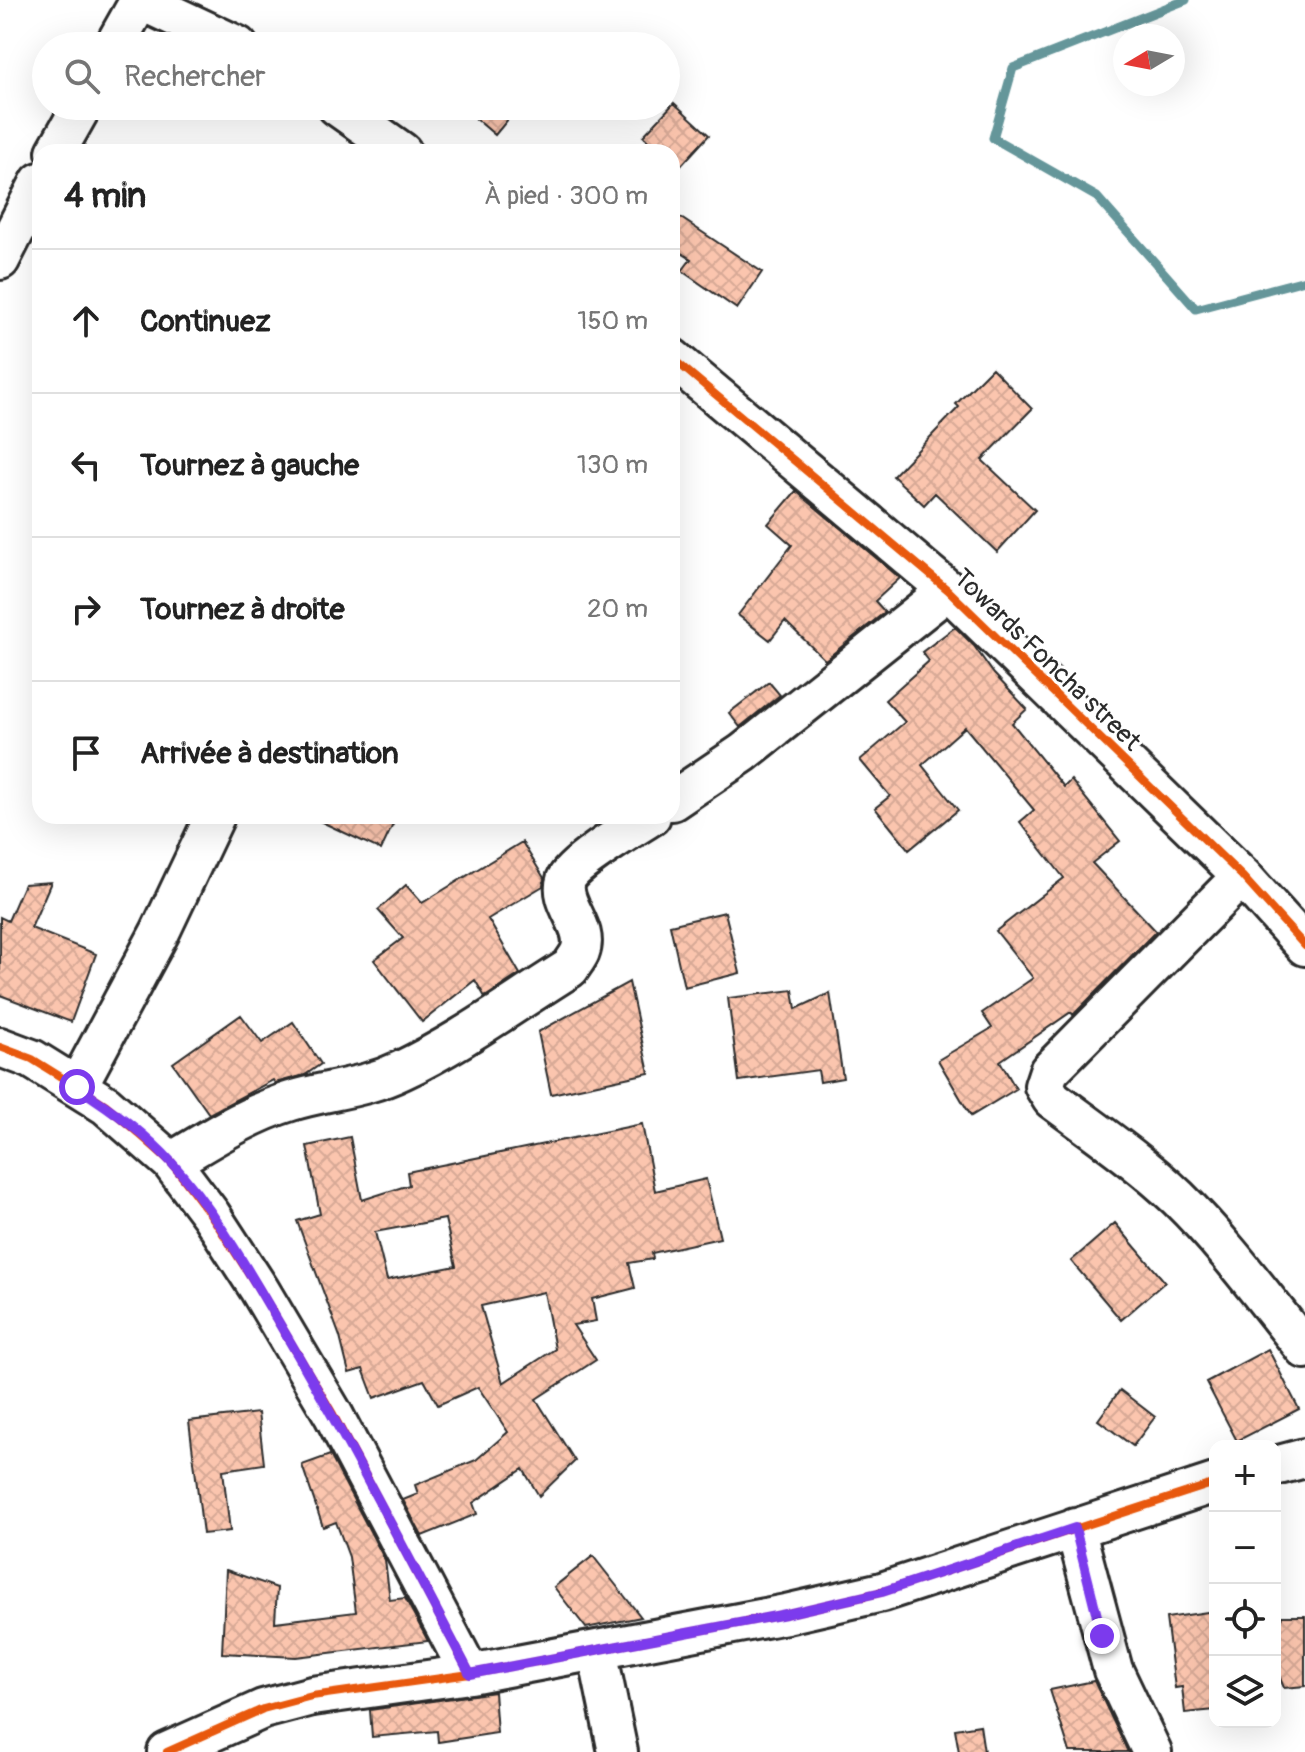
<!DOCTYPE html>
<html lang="fr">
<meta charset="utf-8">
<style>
body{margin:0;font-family:Pangolin,sans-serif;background:#f6f6f6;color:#222}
.controls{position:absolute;right:24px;bottom:24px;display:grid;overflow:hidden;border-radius:16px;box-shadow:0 8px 32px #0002}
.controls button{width:72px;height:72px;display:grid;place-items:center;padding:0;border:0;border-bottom:2px solid #e0e0e0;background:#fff;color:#222;font:40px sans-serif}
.compass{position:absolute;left:1113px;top:24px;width:72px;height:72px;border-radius:50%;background:#fff;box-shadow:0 8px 32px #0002;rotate:260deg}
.stop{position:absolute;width:24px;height:24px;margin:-18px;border:6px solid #7c3aed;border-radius:50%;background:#fff}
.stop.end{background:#7c3aed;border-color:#fff;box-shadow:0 2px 8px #0008}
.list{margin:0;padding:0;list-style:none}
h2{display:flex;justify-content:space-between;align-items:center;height:104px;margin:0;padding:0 32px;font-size:34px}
h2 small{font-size:26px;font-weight:400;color:#767676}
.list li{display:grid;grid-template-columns:52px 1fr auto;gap:24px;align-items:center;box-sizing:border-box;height:144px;padding:0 32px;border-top:2px solid #e0e0e0}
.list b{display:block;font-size:30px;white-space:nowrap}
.list em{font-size:26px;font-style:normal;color:#767676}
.icon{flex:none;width:44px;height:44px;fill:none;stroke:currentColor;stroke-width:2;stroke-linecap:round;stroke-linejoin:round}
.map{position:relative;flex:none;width:1305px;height:1752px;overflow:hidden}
.search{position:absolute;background:#fff;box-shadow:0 8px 32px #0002;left:32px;top:32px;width:648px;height:88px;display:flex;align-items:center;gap:20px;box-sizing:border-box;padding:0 28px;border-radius:44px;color:#767676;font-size:30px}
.panel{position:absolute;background:#fff;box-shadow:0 8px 32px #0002;left:32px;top:144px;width:648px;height:680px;border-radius:24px}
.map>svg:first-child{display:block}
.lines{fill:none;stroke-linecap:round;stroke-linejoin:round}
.stream{stroke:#65969a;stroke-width:9}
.building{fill:url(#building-cross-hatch);stroke:#2b2b2b;stroke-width:2;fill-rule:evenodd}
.minor-casing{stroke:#2b2b2b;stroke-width:44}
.minor{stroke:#fff;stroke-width:38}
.cycleway-casing{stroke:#fff;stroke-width:13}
.cycleway{stroke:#e8590c;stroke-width:8}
.route{stroke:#7c3aed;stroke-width:10}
.labels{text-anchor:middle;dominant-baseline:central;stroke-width:6;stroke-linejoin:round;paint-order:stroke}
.street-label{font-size:26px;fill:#2b2b2b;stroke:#fff}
</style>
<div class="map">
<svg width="1305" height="1752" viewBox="0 0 1305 1752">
<defs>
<pattern id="building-cross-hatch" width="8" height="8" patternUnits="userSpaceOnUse" patternTransform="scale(2)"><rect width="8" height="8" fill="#fbc5ae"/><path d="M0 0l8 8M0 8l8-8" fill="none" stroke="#d7a996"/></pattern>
</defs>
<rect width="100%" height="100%" fill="#fff"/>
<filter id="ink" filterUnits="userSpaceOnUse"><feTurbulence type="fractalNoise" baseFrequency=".0125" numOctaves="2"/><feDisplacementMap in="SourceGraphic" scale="16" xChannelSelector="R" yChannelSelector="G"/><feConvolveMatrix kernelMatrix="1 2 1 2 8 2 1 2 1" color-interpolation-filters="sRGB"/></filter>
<g filter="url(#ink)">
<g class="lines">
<path class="stream" d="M1186,0L1013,68L993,138L1097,197L1196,309L1305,280"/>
</g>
<path class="building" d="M674,103L709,135L678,169L672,163V152H660L643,136Z
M461,106H519L495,135Z
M672,212L762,272L737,309L682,271L691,259L672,247Z
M992,368L1032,409L982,460L1035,510L997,552L935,493L924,505L893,476L959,407L956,404Z
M796,491L900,578L875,601L885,612L825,660L785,621L770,640L738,615L792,545L768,524Z
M955,627L974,646L994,674L1027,709L1012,723L1064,787L1071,780L1120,841L1092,863L1156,931L1073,1015L1071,1012L1000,1061L1016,1089L971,1116L938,1060L992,1028L982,1013L1033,978L996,931L1064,878L1020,822L1034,810L965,727L922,765L958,810L909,850L875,808L890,796L860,760L905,722L885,700L929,661L922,652Z
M769,682L780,695L740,727L729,713Z
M309,816H397L381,850Z
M522,842L544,878L543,886L488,919L520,974L485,997L475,980L422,1022L374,960L403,938L378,910L406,885L422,903Z
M51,882L31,928L96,954L71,1022L0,995V917L8,921L24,884Z
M725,912L740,973L684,987L670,925Z
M629,982L649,1073L551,1094L538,1032Z
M793,990L796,1009L830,993L843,1078L820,1082L818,1070L739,1081L728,998Z
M241,1015L262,1043L293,1022L321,1064L305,1075L275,1083L273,1080L209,1114L173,1063Z
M642,1124L655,1191L706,1179L720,1238L652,1253L653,1259L629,1263L635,1288L592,1299L596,1321L573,1325L596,1360L536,1399L575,1461L539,1496L523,1469L473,1503L477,1514L422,1536L403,1500L418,1494L415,1485L476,1460L508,1432L478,1387L438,1405L424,1380L374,1398L363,1369L349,1373L340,1337L297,1221L320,1214L307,1146L350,1137L362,1200L409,1185L407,1172ZM445,1219L456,1266L387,1280L375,1232ZM544,1292L555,1349L503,1383L481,1306Z
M1115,1223L1165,1282L1121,1320L1071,1261Z
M1268,1349L1299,1409L1237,1441L1206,1382Z
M1120,1390L1155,1417L1133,1446L1098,1420Z
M258,1413L264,1464L223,1470L230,1531L203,1534L189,1421Z
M330,1455L385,1560L390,1600L405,1598L428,1641L296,1657L222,1653L226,1570L277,1588L275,1622L356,1612L349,1557L336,1522L323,1527L302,1465Z
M593,1556L641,1617L586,1628L554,1587Z
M1215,1611V1710L1185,1713L1182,1687L1175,1688L1166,1618Z
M1282,1616H1305V1686L1284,1688L1275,1666V1633Z
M1094,1681L1128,1752H1070L1050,1690Z
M494,1692L497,1733L438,1742L437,1731L372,1737L370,1710Z
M980,1725L984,1752H959L955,1729Z"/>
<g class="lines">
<g class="minor-casing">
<path id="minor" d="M140,0L238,46
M114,46L140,0
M337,106L402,152
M56,152L82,106
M0,260L40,182
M672,358L948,590L1242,876L1305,946
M672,801L743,753L948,590
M1242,876L1049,1071L1044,1086L1052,1099C1095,1131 1139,1161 1178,1198C1225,1244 1264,1298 1305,1349
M0,1047L32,1059L106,1105L171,1162L211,1215L259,1289L333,1414L470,1674
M77,1087L160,932L215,816
M171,1162C210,1139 248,1114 291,1101C330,1089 363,1089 402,1070C461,1042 515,1002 570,968C573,963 578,957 580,952C590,927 558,904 566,880C572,864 634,827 651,816
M1275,1466L1305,1458
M1075,1528L1113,1670L1152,1752
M597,1650L618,1752
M167,1752L263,1709L312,1696L470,1674L786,1614L882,1592L1215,1483"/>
</g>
<use href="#minor" class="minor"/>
<g class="cycleway-casing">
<path id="cycleway" d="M672,358L948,590L1242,876L1305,946
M0,1047L32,1059L106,1105L171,1162L211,1215L259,1289L333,1414L470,1674
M167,1752L263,1709L312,1696L470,1674L786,1614L882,1592L1215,1483"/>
</g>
<use href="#cycleway" class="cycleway"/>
</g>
</g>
<g class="lines" filter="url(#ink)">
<path class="route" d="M77,1087C110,1108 145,1133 171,1162C214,1209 247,1269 279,1323C347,1438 408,1556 470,1674L786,1614L882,1592L1075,1528L1102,1636"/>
</g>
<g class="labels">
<g class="street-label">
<text transform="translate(1047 660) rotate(44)">Towards Foncha street</text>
</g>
</g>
</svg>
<div class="controls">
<button>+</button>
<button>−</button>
<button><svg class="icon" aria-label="locate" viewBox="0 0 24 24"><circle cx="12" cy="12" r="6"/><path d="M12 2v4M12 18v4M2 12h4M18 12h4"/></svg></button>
<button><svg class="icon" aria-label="layers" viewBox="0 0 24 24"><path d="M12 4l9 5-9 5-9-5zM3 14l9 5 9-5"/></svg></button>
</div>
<svg class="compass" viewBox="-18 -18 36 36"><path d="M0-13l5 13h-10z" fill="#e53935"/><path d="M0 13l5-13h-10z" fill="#767676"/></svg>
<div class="stop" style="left:77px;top:1087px"></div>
<div class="stop end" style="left:1102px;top:1636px"></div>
<div class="search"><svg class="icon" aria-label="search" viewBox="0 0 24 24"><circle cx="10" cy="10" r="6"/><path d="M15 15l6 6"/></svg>Rechercher</div>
<section class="panel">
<h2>4 min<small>À pied · 300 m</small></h2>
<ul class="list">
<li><svg class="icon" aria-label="ahead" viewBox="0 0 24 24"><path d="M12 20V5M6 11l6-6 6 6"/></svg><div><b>Continuez</b></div><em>150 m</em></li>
<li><svg class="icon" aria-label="left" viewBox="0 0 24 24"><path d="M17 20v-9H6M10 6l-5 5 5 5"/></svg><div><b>Tournez à gauche</b></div><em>130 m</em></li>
<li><svg class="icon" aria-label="right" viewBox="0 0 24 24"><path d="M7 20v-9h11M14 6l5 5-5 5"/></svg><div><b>Tournez à droite</b></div><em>20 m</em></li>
<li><svg class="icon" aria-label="arrive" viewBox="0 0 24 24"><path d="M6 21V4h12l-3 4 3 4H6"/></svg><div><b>Arrivée à destination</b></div></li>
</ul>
</section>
</div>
